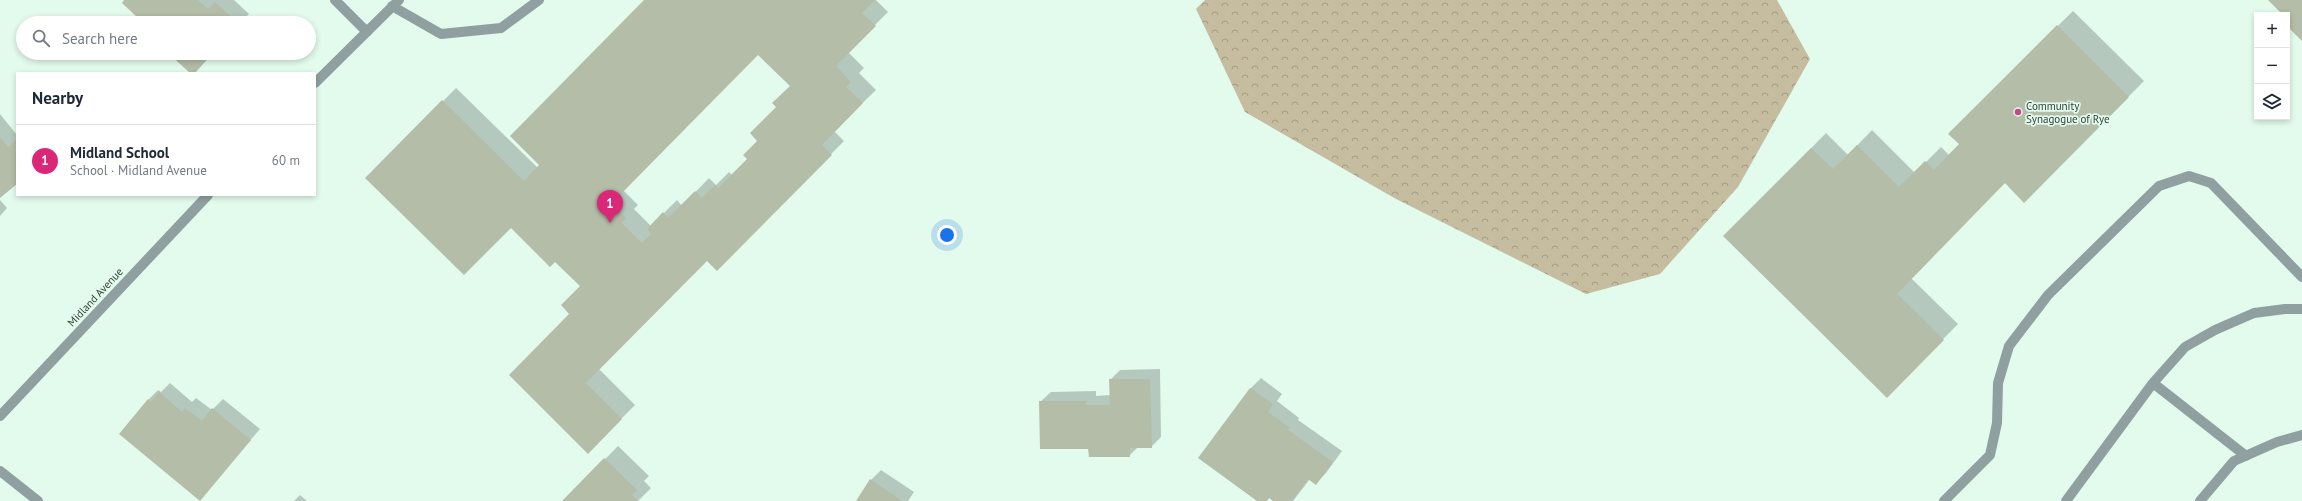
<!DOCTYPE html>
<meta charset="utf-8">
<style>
body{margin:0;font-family:"PT Sans",sans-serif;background:#f2f2f3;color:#1f2937}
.controls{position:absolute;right:12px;top:12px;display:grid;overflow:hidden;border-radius:0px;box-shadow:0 2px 6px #0003}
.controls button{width:36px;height:36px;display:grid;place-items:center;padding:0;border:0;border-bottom:1px solid #e0e1e3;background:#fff;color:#1f2937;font:20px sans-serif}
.you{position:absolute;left:947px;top:235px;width:14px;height:14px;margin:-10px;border:3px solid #fff;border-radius:50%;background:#1a73e8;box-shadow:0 0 0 6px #1a73e833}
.badge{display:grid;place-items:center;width:26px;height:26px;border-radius:50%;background:#db2777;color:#fff;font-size:13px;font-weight:700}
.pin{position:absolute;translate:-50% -33px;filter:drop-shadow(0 1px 2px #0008)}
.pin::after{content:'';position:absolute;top:21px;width:14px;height:12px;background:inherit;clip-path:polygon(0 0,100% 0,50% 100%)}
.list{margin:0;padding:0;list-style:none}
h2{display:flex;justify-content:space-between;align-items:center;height:52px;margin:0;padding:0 16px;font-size:17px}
h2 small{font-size:13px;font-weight:400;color:#747a83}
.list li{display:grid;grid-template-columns:26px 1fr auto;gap:12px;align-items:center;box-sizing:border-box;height:72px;padding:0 16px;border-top:1px solid #e0e1e3}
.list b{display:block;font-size:15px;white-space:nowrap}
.list p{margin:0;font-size:13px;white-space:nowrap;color:#747a83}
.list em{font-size:13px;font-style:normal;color:#747a83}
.icon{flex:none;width:22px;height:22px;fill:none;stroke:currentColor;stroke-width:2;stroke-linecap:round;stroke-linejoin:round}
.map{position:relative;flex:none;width:2302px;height:501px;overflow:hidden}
.search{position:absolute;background:#fff;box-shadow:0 2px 6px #0003;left:16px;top:16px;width:300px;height:44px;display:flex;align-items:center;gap:10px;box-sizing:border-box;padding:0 14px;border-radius:22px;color:#747a83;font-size:15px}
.panel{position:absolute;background:#fff;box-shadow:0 2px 6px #0003;left:16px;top:72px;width:300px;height:124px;border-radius:0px}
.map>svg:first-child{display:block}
.forest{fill:url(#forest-crowns)}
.shadow{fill:#0003;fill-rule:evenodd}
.building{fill:#b3bda7;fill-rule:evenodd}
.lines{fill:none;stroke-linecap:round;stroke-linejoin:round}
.minor{stroke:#90a0a0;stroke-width:10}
.poi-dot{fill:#c9468d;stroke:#e2fbed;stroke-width:1.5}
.labels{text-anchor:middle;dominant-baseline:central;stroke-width:3.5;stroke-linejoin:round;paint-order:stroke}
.poi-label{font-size:11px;fill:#353f3a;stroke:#e2fbed;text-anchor:start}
.street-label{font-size:11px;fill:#353f3a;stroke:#e2fbed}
</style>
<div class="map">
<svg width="2302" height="501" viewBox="0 0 2302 501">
<defs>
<pattern id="forest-crowns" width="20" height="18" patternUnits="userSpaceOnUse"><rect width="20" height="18" fill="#c6bda0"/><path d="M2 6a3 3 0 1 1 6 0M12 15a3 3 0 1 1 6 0" fill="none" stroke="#a29b83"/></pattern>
</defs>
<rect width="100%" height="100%" fill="#e2fbed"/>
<path class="forest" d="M1205,0H1777L1810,59L1738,187L1660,274L1586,294L1396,199L1245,112L1196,9Z"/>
<path class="shadow" d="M126,0H234L249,14L240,23H137L139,18Z
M646,0H876L888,12L848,52L864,68L859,73L876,90L834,131L844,141L717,269L707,260L599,369L635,405L588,452L571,314L581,286L555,261L511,227L367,178L456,88L538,168ZM758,53L791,86L777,107L749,159L732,175L729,172L716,185L709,178L682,206L677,200L651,226L634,209L638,205L623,190Z
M2073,11L2144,81L2024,202L2005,182L1911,278L1958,324L1887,396L1725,236L1826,133L1848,155L1872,130L1915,173L1941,147L1949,155L1961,144L1949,133Z
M0,114L17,135V183L0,197Z
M0,200L7,208L0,216Z
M1160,369L1161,437L1151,447H1138L1129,456L1089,448L1040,402L1051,392L1096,391V396L1110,395V380L1120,370Z
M1261,378L1282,394L1277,401L1299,418L1298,420L1342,451L1326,473L1316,483L1310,479L1293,501H1275L1270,497L1266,501H1258L1200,458L1251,388Z
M170,383L192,402L196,398L212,410L223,399L260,429L200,499L148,400L158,390L161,392Z
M618,446L649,476L644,481L651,488L638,501H564Z
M881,470L914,492L908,501H857L871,480Z
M300,495L307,501H294Z"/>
<path class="building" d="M124,0H198L208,9L215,2L238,23H136L134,22L138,18L122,3Z
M644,0H875L862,13L876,26L836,66L851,82L846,87L863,103L822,145L832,155L717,271L707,261L586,383L622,419L588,454L509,375L569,314L561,305L580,286L555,262L550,267L511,228L464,275L365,178L442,100L524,181L539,165L510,136ZM758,55L790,86L772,103L776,107L750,133L757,141L743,155L747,159L718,188L715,185L702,198L695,191L668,218L663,212L647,229L651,234L642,243L622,223L626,218L611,204Z
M2268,0H2302V41L2287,26V15H2279L2281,13Z
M2057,25L2129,97L2024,203L2005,183L1897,294L1944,340L1887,398L1723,236L1811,148L1833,169L1857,145L1899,187L1925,161L1934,170L1959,144L1948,134Z
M168,53H213L195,73H190Z
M0,137L8,147L17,139V184L0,198Z
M1109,379H1150L1152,448H1130V457H1089L1088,449H1040L1039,401H1086V405H1110Z
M1250,388L1273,404L1268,412L1290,428L1288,430L1333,462L1316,485L1308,479L1292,501H1273L1269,498L1267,501H1257L1198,458Z
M159,392L182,412L185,408L202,421L212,408L251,440L200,501L119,434L148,399L151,402Z
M604,458L637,490L632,495L638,501H562Z
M870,479L902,501H856Z"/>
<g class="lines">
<path class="minor" d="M335,0L367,32
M392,6L441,34L501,28L539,0
M315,83L399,0
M2153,383L2246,456
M0,416L208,195
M0,471L38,501
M1944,501L1990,455L1997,423L1998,383L2009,346L2048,295L2159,186L2189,176L2211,183L2302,277
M2066,501L2153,383L2185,347L2215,330L2254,313L2285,309H2302
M2200,501L2234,461L2277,442L2302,435"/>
</g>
<circle class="poi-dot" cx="2018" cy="112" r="4"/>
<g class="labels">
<g class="poi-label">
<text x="2026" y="106">Community<tspan x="2026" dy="13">Synagogue of Rye</tspan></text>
</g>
<g class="street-label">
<text transform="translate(95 297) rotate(-47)">Midland Avenue</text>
</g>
</g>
</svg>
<div class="controls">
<button>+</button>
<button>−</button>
<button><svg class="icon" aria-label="layers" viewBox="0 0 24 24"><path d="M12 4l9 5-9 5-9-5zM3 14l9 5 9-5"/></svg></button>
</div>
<div class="you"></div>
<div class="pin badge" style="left:610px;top:223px">1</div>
<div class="search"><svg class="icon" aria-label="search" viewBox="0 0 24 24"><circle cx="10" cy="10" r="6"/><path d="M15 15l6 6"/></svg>Search here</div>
<section class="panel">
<h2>Nearby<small></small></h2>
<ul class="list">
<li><span class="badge">1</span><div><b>Midland School</b><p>School · Midland Avenue</p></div><em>60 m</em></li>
</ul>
</section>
</div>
